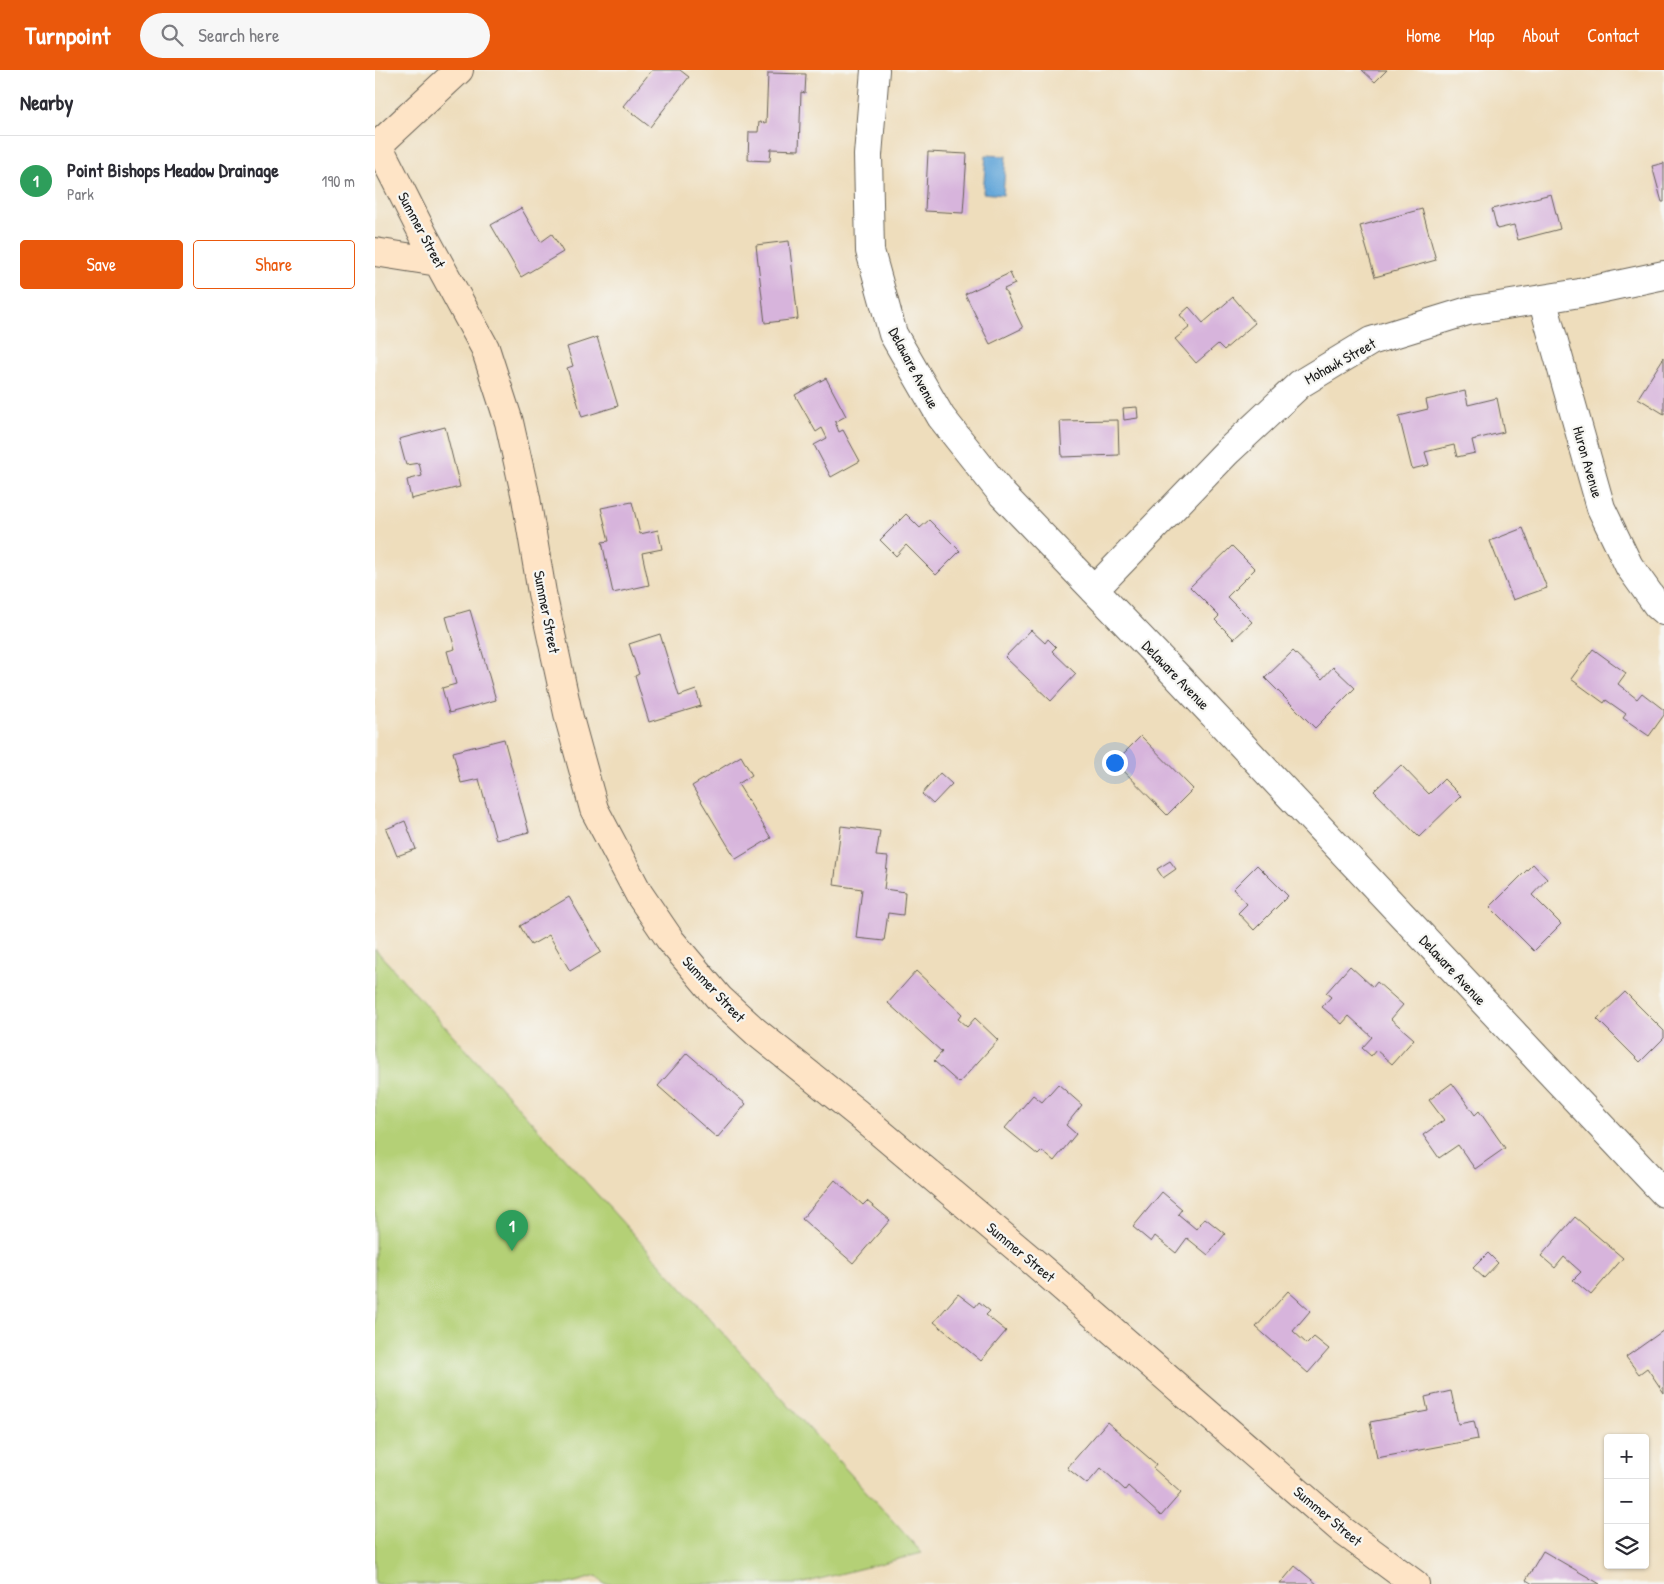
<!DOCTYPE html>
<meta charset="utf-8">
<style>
body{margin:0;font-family:"Patrick Hand",sans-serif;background:#f7f7f7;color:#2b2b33}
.controls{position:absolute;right:15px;bottom:15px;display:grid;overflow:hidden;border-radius:5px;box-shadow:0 1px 4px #0004}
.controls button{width:45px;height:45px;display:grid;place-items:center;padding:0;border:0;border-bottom:1px solid #e1e1e2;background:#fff;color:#2b2b33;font:25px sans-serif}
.you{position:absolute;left:739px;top:692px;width:18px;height:18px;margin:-12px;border:4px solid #fff;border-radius:50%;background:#1a73e8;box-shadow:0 0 0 8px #1a73e833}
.badge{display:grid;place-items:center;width:32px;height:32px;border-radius:50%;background:#ea580c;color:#fff;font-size:16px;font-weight:700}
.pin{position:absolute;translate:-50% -41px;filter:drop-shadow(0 1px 2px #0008)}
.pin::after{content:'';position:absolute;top:26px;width:18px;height:15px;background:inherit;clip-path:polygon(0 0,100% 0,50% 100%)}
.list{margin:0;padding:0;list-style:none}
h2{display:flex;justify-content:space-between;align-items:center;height:65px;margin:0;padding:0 20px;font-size:21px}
h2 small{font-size:16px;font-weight:400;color:#7c7c81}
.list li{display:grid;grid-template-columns:32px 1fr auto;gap:15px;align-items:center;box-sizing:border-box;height:90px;padding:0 20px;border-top:1px solid #e1e1e2}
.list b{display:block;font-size:19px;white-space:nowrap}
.list p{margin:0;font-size:16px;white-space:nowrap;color:#7c7c81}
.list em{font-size:16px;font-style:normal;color:#7c7c81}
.actions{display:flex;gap:10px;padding:15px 20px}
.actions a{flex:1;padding:11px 0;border:1px solid #ea580c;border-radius:5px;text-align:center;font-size:18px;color:#ea580c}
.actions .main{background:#ea580c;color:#fff}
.icon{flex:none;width:28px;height:28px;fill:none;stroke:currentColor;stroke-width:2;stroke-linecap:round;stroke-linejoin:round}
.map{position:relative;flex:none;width:1289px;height:1514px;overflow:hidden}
header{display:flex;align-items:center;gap:30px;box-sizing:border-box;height:70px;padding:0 25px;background:#ea580c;color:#fff}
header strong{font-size:24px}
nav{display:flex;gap:28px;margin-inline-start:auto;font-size:18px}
.search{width:350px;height:45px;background:#f7f7f7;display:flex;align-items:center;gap:12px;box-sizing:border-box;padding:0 18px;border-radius:28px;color:#7c7c81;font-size:19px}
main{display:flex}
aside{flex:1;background:#fff}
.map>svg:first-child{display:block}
.green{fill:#b4d076;stroke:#687649}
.water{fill:#65a7d9;stroke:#40627a}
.building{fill:#d7b4dc}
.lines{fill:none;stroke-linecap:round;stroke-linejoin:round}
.street-casing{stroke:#666054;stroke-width:30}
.secondary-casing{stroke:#666054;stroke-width:30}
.street{stroke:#fff;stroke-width:28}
.secondary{stroke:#fee4c6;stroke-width:28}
.labels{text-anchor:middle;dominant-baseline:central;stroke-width:4.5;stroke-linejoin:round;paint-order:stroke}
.street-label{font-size:15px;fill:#1c1c1c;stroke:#f6f6f2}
</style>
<header>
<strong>Turnpoint</strong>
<div class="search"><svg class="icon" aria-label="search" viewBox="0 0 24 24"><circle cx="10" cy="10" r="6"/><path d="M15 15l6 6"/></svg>Search here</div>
<nav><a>Home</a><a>Map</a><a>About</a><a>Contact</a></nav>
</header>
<main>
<aside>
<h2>Nearby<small></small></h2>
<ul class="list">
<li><span class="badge" style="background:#2e9e5b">1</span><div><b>Point Bishops Meadow Drainage</b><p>Park</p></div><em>190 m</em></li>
</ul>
<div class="actions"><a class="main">Save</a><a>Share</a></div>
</aside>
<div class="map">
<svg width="1289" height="1514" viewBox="0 0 1289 1514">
<rect width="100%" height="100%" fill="#f6f6f2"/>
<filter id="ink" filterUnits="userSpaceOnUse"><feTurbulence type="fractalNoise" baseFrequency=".02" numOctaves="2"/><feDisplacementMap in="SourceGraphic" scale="10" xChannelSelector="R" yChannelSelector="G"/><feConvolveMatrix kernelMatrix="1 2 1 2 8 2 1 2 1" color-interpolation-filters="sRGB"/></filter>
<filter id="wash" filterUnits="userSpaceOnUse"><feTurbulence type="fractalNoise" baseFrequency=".0096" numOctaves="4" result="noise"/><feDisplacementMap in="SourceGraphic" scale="20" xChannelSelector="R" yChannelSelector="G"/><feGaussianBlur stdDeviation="1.12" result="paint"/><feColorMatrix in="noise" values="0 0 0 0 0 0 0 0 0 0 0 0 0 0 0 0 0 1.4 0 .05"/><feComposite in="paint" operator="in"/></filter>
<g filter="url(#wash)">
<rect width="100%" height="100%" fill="#eeddbc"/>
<path class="green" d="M0,879L547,1483L425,1514H229L222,1506L193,1514H0Z"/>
<path class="water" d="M611,85L631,86L628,125L608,123Z"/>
<g id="blocks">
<path class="building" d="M277,0H305L314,7L275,57L248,36Z
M987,0H1012L1000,12Z
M393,3L431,4L430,23L426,22L424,80L396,79L395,91L373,90L374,62H383L384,52L391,53Z
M553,82L592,84L588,143L550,141Z
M1289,93V132H1287L1277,96Z
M1176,124L1185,159L1143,170L1139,155L1122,159L1117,139Z
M146,138L166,172L177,164L188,182L146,207L116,155Z
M1047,139L1061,190L1000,207L985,156Z
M414,171L423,249L390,253L381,175Z
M635,203L640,214L629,219L648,258L615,274L590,224Z
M858,227L880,253L849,280L843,274L821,293L800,269L815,257L805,245L814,237L828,253Z
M222,267L243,336L207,347L192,298L198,296L192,277Z
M1289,287V344L1263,328Z
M451,308L471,346L460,352L464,362L468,360L485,391L456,407L439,375L452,368L447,358L441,362L420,325Z
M1090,321L1093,335L1122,328L1129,362L1097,370L1100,383L1082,387L1079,375L1050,382L1054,395L1037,399L1024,346L1053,339L1051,330Z
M762,337L763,348L749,350L748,338Z
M743,350L744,385L687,387L685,351Z
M70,357L85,417L36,429L32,410L47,406L44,393L31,395L24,369Z
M257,432L265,464L283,460L287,479L267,483L274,515L238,523L227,472L234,471L226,438Z
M531,444L545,458L554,450L585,481L561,505L531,475L521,486L505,470Z
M1148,458L1172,518L1138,530L1115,471Z
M857,476L880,499L852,527L877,552L859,569L840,550L844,546L815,517Z
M95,540L121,630L74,643L67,618L81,614L72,581L80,579L71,547Z
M656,560L670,573L673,569L681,577L677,581L701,604L676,631L630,587Z
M285,564L304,626L321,620L326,636L274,652L260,606L264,604L254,574Z
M1218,579L1251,603L1243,614L1262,629L1267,623L1289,640V645L1274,666L1248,648L1251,644L1231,630L1229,633L1196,609Z
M918,581L947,609L958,597L980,618L940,658L890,608Z
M766,666L818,719L792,745L740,692Z
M129,669L154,762L121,770L104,709L86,713L78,682Z
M366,686L377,705L363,714L396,768L361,789L317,716Z
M1026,695L1054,724L1069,709L1086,726L1044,767L999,721Z
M565,703L577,714L558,734L547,724Z
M30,751L41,779L22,786L11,759Z
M466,756L505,761L501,786L513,787L509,819L530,822L528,845L513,843L509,871L481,868L487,819L459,815Z
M795,791L801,799L788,808L782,799Z
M1158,794L1172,809L1157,825L1186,854L1159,881L1115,837Z
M882,795L913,826L879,860L863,843L872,834L858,819Z
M194,827L226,882L195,901L174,865L156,875L145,856Z
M975,896L998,917L1002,912L1028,935L1016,949L1039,969L1017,994L1001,980L996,986L987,978L997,967L974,946L967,954L947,937L956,927L951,923Z
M541,901L587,944L583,949L592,957L600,948L623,970L584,1013L559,991L567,982L513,933Z
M1250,922L1289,961V968L1265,992L1222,949Z
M312,983L371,1034L342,1068L283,1016Z
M1077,1013L1100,1045L1104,1041L1130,1078L1100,1099L1083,1075L1064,1088L1048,1065L1069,1050L1054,1030Z
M683,1014L707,1035L691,1055L701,1064L679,1091L667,1081L663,1085L630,1058L658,1025L667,1032Z
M460,1110L488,1135L492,1131L515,1150L478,1193L427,1149Z
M787,1122L807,1139L803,1144L821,1159L830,1148L850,1164L833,1185L812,1168L801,1183L780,1166L776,1172L758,1157Z
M1200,1147L1248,1188L1216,1225L1198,1210L1206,1202L1189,1187L1180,1198L1166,1186Z
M1113,1183L1123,1193L1109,1208L1098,1198Z
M913,1221L935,1241L918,1261L932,1274L939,1267L954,1279L933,1303L881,1257Z
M583,1224L600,1237L604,1232L615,1241L611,1245L631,1261L606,1291L559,1252Z
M1289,1260V1323L1272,1298L1264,1304L1251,1287Z
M1076,1321L1083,1354L1099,1351L1103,1369L1002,1388L995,1352L1053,1341L1050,1327Z
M732,1352L781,1394L778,1398L806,1423L786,1446L753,1416L750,1420L726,1398L712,1414L692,1398Z
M1168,1481L1225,1514H1158L1151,1510Z
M920,1496L942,1514H905Z"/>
</g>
</g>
<g filter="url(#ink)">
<use href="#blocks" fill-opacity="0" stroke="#666054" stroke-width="1"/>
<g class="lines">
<g class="street-casing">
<path id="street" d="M500,0L493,85L495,181L518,264L566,347L627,424L800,604L1289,1123
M1167,229L1226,438L1254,496L1282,535L1289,541
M719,520L851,383L925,314L996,271L1093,241L1205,223L1289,205"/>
</g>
<g class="secondary-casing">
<path id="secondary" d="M3,75L49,166L110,278L134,352L151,428L167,523L194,648L219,739L264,824L296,871L344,928L381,962L482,1043L661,1194L968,1461L1040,1514
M0,78L84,0
M0,182L63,192"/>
</g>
<use href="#street" class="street"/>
<use href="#secondary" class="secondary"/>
</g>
</g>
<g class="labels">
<g class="street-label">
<text transform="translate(47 160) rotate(62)">Summer Street</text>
<text transform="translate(965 291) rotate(-29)">Mohawk Street</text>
<text transform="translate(539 298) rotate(62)">Delaware Avenue</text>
<text transform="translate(1213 392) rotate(74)">Huron Avenue</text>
<text transform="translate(172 542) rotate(79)">Summer Street</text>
<text transform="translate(801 605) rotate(46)">Delaware Avenue</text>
<text transform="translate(1078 900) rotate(47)">Delaware Avenue</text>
<text transform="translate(339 919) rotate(47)">Summer Street</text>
<text transform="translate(646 1182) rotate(40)">Summer Street</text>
<text transform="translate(953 1446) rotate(40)">Summer Street</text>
</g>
</g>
</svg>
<div class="controls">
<button>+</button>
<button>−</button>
<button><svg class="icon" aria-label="layers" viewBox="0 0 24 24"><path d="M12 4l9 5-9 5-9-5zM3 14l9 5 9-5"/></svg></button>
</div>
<div class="you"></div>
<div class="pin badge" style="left:137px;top:1181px;background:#2e9e5b">1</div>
</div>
</main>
